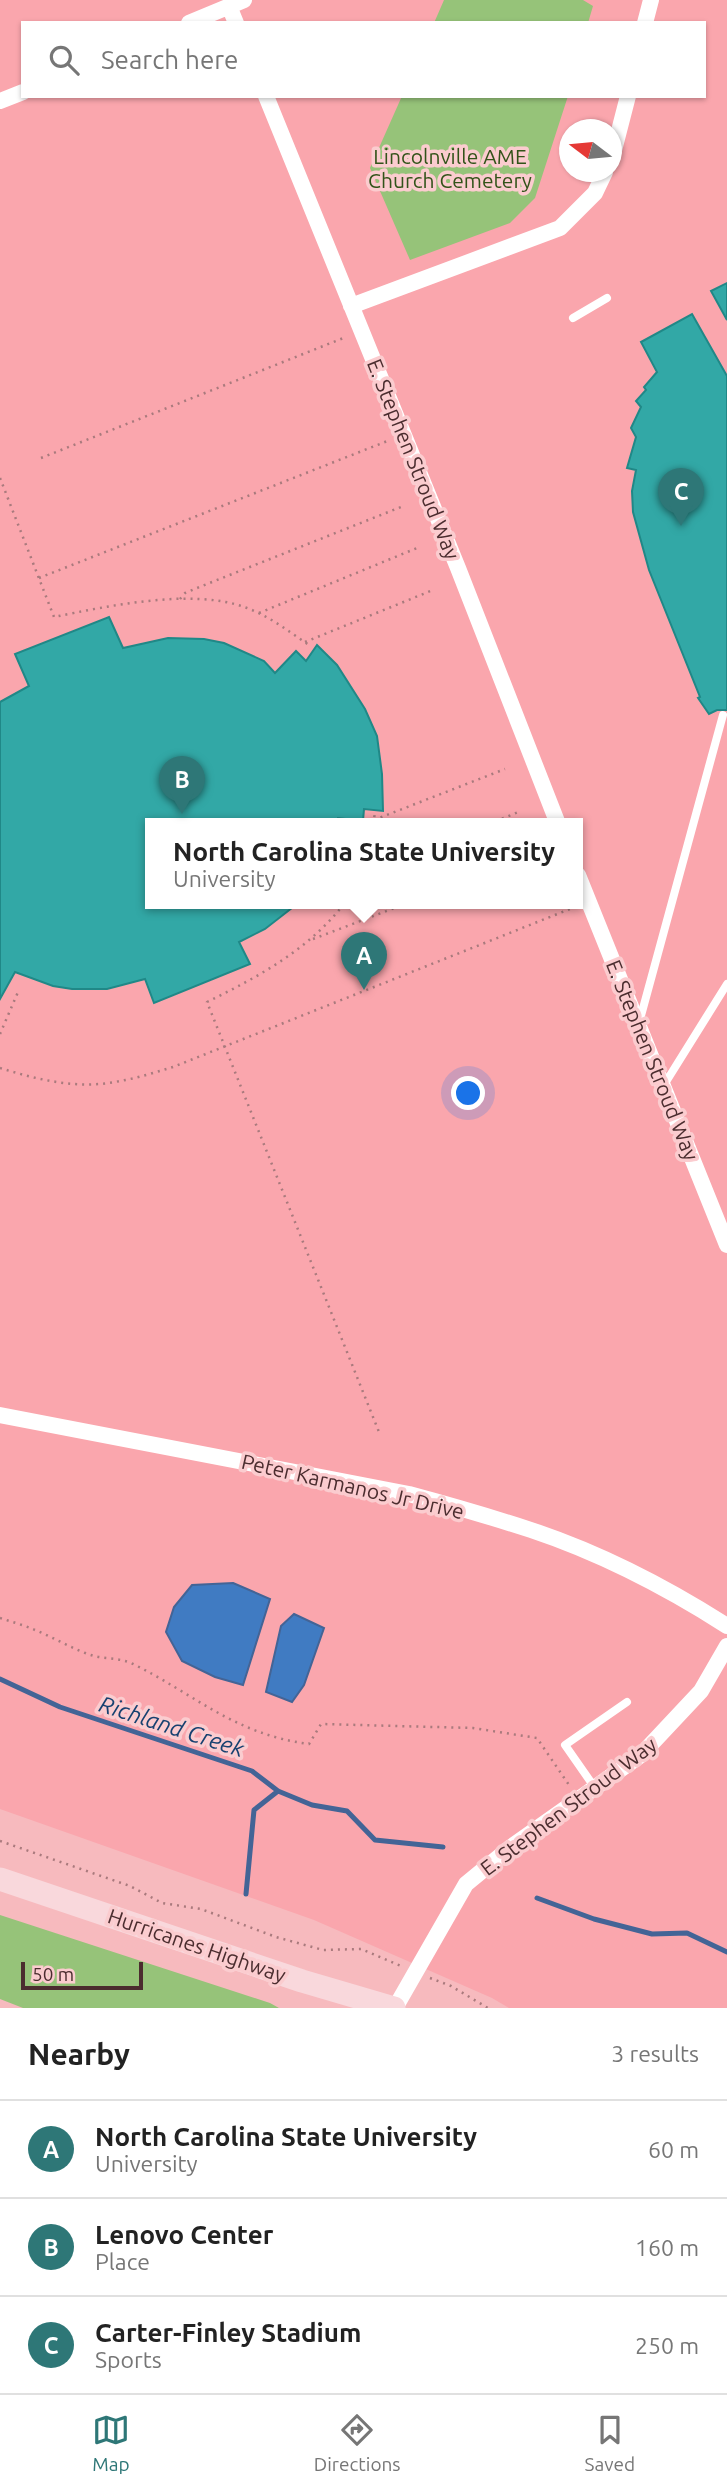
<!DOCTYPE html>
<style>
body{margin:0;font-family:Ubuntu,sans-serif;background:#f6f6f6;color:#222}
.compass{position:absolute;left:559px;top:119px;width:63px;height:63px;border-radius:50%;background:#fff;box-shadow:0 2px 5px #0004;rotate:286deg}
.scale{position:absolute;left:21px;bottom:18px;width:122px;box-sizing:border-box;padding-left:7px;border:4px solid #4b2d2f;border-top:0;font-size:19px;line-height:24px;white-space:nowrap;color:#4b2d2f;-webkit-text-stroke:5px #fbcccf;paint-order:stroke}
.you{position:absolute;left:469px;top:1094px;width:24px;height:24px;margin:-18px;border:5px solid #fff;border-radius:50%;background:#1a73e8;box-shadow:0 0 0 10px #1a73e833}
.badge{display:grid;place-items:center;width:46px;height:46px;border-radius:50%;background:#2e7777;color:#fff;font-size:23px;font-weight:700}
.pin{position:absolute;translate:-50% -58px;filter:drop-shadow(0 2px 4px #0008)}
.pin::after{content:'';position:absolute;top:37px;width:24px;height:21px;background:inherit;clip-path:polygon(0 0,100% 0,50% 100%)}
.popup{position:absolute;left:145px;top:818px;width:438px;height:91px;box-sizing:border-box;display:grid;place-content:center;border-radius:0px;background:#fff;filter:drop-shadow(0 2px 5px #0005);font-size:23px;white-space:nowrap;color:#767676}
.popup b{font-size:26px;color:#222}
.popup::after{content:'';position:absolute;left:50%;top:100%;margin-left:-14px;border:14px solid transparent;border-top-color:#fff}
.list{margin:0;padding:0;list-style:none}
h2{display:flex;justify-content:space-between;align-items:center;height:91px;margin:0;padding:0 28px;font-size:30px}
h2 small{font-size:23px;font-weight:400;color:#767676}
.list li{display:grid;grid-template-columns:46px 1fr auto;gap:21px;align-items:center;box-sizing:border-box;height:98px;padding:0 28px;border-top:2px solid #e0e0e0}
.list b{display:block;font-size:26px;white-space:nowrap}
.list p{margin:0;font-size:23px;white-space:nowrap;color:#767676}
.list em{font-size:23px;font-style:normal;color:#767676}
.icon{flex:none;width:38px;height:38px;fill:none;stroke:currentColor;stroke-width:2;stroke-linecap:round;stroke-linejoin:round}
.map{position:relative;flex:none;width:727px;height:2008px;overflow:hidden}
.search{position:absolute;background:#fff;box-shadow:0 2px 5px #0004;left:21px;right:21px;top:21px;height:77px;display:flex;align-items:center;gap:18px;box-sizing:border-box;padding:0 24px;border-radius:0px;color:#767676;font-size:26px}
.sheet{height:385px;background:#fff}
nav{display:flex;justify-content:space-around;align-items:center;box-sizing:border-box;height:98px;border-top:2px solid #e0e0e0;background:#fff;font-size:19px;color:#767676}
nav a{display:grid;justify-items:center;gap:4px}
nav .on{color:#2e7777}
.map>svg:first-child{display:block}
.built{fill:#faa6ad;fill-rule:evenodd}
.green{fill:#96c379}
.water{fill:#407bc2;stroke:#436496;stroke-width:2}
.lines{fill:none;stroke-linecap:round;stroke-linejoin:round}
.stream{stroke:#436496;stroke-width:5}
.building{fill:#32a8a6;stroke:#208887;stroke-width:2}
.path{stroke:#a97a7d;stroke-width:2.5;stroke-dasharray:2 5;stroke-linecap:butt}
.service{stroke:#fff;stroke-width:8}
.minor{stroke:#fff;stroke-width:16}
.secondary{stroke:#f9d8dc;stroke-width:23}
.labels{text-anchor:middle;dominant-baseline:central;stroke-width:7;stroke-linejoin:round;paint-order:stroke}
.park-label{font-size:21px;fill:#325319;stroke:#fbcccf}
.street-label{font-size:21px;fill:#4b2d2f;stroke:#fbcccf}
.water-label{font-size:23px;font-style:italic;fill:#174170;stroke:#fbcccf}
</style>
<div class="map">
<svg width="727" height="2008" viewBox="0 0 727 2008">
<rect width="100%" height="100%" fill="#f7babe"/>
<path class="built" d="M0,0H727V2008H509L492,1998L314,1920L0,1809ZM23,23H704V96H23ZM570,130H612V172H570ZM150,824H578V904H150Z"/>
<path class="green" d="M444,0H583L593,6L588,23H434Z
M402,96H568L535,198L510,223L410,260L370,168Z
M0,1915L270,2003L279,2008H23L0,1999Z"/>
<path class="water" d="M233,1583L270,1599L243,1685L215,1677L182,1661L166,1632L174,1607L192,1585Z
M294,1614L324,1628L304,1685L292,1702L266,1692L281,1626Z"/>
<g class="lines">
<path class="stream" d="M0,1679L60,1707L252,1771L278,1791L312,1805L347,1811L375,1840L443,1847
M246,1894L254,1810L278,1791
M537,1898L594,1919L652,1934L687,1933L727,1952"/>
</g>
<path class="building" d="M727,283V320L711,291Z
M692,314L727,376V710H717L709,714L698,698L700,697L649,570L633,512L632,491L636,470L627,468L636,437L631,428L641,407L636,401L646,390L644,387L657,372L641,342Z
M109,617L123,648L168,638L204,639L224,643L264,661L275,673L296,651L306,661L317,645L337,665L365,709L377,736L382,774L383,811L364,809L363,821L338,818L336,824H150V904H297L265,929L239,942L250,964L154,1003L145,979L107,989H72L53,986L15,972L0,999V702L29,686L15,654Z"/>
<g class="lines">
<path class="path" d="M41,458L346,337
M0,478L54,617C108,606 192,588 244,607C268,615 288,631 309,645
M39,578L390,440
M180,599L185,593L202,586L401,507
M259,613L417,548
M305,642L433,590
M374,820L505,769
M373,824L375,813
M489,824L521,811
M344,904C308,950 258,977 207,1002L379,1432
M313,939L405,904
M0,1034L18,992
M0,1068C39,1080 79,1090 120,1081C138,1078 156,1072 173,1067L575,907
M0,1618C12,1622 24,1625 35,1630C55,1638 74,1650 94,1656C106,1659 119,1658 131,1663C195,1694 233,1734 309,1744L321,1724L473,1728L537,1738L569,1785
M0,1841L130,1886L162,1903L201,1909L276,1937L323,1950L361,1949L401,1966
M430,1978L451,1986L488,2008"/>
<path class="service" d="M573,318L607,298
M639,1023L723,715
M664,1085L727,984
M595,1788L565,1745L627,1702"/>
<path class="minor" d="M229,6L236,23
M189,23L244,0
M645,23L651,0
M266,96L458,568L558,824
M0,101L23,92
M612,158L628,96
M351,306L560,228L595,193L605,172
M578,875L727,1245
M0,1415L409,1494C450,1505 491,1517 531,1530C600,1553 666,1587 727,1626
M395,2008L466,1884L511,1847L641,1755L701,1691L727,1646"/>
<path class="secondary" d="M0,1879L302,1981L394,2008"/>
</g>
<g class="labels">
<g class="park-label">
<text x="450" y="156">Lincolnville AME<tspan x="450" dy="24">Church Cemetery</tspan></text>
</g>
<g class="street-label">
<text transform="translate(414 459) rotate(68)">E. Stephen Stroud Way</text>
<text transform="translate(653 1060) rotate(68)">E. Stephen Stroud Way</text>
<text transform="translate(353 1486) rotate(13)">Peter Karmanos Jr Drive</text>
<text transform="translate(568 1806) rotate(-37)">E. Stephen Stroud Way</text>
<text transform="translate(197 1945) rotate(19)">Hurricanes Highway</text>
</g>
<g class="water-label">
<text transform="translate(172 1726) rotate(18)">Richland Creek</text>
</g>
</g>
</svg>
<svg class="compass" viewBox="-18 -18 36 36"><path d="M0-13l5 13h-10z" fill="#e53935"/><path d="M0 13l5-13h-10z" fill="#767676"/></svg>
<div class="scale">50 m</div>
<div class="you"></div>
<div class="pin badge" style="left:364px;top:990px">A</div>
<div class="popup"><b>North Carolina State University</b>University</div>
<div class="pin badge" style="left:182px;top:814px">B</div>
<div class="pin badge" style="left:681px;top:526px">C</div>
<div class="search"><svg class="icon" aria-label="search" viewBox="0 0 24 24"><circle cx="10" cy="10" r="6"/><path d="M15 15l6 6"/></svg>Search here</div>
</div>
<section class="sheet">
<h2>Nearby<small>3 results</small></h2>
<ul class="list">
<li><span class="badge">A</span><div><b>North Carolina State University</b><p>University</p></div><em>60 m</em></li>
<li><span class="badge">B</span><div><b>Lenovo Center</b><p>Place</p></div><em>160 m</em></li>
<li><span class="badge">C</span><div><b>Carter-Finley Stadium</b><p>Sports</p></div><em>250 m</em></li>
</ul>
</section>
<nav>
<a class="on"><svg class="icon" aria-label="map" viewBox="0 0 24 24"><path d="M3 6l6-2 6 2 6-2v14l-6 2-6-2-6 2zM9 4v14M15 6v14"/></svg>Map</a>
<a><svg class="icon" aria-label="directions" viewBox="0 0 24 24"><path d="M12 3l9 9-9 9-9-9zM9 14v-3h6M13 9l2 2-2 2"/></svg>Directions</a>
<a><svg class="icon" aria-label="saved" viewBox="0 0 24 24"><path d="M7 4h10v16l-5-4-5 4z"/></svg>Saved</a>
</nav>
